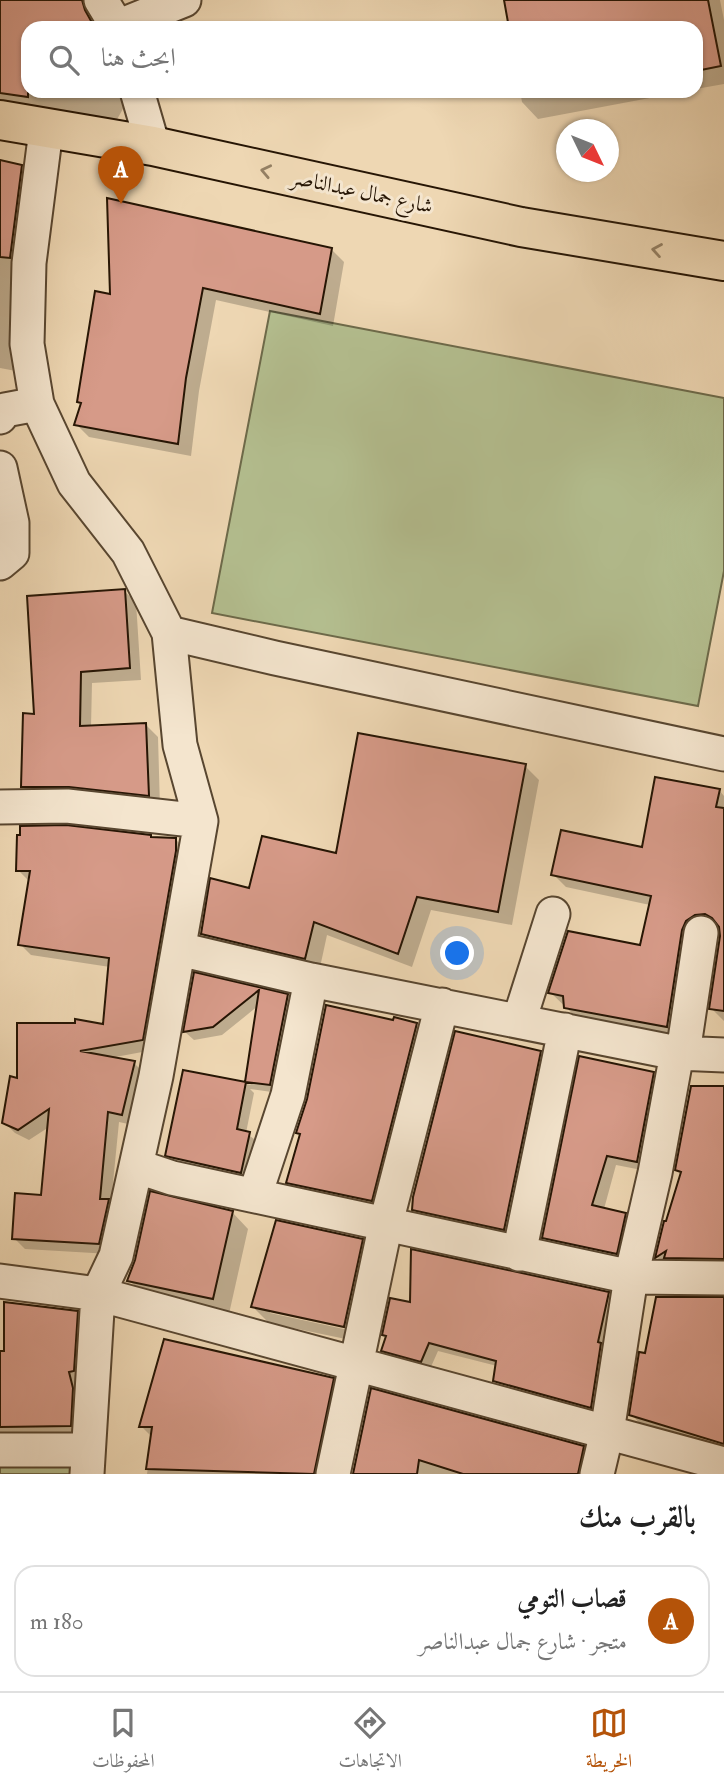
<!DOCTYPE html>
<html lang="ar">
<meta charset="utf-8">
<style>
body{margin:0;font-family:"IM FELL Double Pica",Amiri,serif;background:#f2f2f2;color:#222;direction:rtl}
.compass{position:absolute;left:556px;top:119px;width:63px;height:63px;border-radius:50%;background:#fff;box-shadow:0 2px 5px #0004;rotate:133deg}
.you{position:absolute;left:458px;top:954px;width:24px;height:24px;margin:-18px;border:5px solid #fff;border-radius:50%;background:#1a73e8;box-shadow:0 0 0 10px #1a73e833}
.badge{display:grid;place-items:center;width:46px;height:46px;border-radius:50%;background:#b45309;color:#fff;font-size:23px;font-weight:700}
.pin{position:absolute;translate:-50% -58px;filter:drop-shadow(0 2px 4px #0008)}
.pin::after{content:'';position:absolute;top:37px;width:24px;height:21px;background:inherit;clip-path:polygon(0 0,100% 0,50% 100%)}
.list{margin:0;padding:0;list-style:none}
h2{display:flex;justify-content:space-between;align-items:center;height:91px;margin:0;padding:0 28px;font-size:30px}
h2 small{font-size:23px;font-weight:400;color:#767676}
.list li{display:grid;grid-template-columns:46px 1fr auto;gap:21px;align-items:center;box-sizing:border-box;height:112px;margin:0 14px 14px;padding:0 14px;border:2px solid #e0e0e0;border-radius:21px}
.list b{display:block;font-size:26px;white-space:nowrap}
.list p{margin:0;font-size:23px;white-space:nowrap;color:#767676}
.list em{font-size:23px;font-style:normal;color:#767676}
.icon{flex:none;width:38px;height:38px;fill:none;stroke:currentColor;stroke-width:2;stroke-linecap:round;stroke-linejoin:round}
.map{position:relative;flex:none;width:724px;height:1474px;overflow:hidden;direction:ltr}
.search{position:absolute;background:#fff;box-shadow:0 2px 5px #0004;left:21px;right:21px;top:21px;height:77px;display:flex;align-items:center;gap:18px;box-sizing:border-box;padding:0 24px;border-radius:21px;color:#767676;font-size:26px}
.sheet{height:217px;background:#fff}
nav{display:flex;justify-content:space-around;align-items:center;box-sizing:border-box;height:98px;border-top:2px solid #e0e0e0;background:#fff;font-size:19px;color:#767676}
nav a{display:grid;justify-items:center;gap:4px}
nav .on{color:#b45309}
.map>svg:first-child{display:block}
.green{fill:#b4bf90;stroke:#6d6a4a;stroke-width:2}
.shadow{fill:#0003;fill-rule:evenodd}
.building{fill:#d69a88;stroke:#261504;stroke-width:2}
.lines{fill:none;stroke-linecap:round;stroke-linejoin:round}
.minor-casing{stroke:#584630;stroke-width:37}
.major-casing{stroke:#261504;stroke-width:42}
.minor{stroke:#f4e5ce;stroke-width:33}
.major{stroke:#eed7b3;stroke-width:38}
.oneway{stroke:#948064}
.labels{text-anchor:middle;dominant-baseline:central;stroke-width:6;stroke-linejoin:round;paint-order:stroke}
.street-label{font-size:21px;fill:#261504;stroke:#f4e5ce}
</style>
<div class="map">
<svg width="724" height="1474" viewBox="0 0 724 1474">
<rect width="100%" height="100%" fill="#eed7b3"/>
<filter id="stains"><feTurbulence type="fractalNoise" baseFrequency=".00286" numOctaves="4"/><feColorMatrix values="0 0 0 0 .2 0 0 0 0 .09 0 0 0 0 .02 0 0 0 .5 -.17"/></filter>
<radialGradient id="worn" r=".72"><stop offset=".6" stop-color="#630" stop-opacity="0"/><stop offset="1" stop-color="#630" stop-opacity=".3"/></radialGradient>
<path class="green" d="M270,311L724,398V571L698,706L212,613Z
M0,1451H86V1474H0Z"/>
<path class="shadow" d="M0,0H91L100,28H28V91H133L115,123L0,105Z
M517,0H720L724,20V84L696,89V28H510Z
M520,91H687L538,119L522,102Z
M0,162L21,167L36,181L16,371L0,368Z
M331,249L344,262L333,326L216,300L199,391L191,456L89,437L76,424L82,404L79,401L112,296Z
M124,591L136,602L141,680L92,683L91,727L146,725L158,737L160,807L35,799L23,787L36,715Z
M525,766L539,780L512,925L431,910L412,967L327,935L319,972L216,948L202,934L250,890L337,855Z
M719,790L724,796V1021L711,1008L722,935L721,927L717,926L706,928L680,1039L579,1020L550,992L642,947L650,905L566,887L553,874L644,849Z
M153,839L176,840L187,850L153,1050L110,1058L134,1063L145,1074L133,1125L119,1122L111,1203L119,1212L110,1254L25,1249L14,1238L43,1197L49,1127L29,1140L15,1133L4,1122L18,1080L77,1025L104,1026L110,967L31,955L20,944L30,882L18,870Z
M195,974L288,996L296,1005L279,1093L250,1089L254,1093L246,1133L258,1142L249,1181L176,1164L167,1155L185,1072L251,1085L247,1081L258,1006L222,1035L194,1040L185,1032Z
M417,1025L426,1034L381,1210L298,1192L288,1182L301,1136L298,1133L309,1099Z
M540,1053L551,1064L515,1240L425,1221L414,1209Z
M653,1074L663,1084L647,1171L616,1165L604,1209L625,1214L635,1224L626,1263L554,1248L544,1238Z
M724,1088V1273L671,1272L657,1257L665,1223H667L682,1175L677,1170Z
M232,1212L248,1229L229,1314L145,1296L129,1280Z
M362,1240L378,1257L360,1342L269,1323L253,1307ZM270,1309L353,1327V1331L270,1313Z
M608,1294L617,1302L600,1416L504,1390L495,1381L497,1366L438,1351L430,1369L392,1359L383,1351L387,1338L384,1335L412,1304Z
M724,1299V1453L646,1430L631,1414L646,1355Z
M77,1312L88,1324L81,1436L0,1437V1373Z
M333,1380L347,1395L331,1474H147L152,1437L141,1426Z
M372,1390L583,1447L598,1462L596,1474H354Z"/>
<path class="building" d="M0,0H82L85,10L95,28H28V97L0,93Z
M504,0H708L721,66L696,71V28H509Z
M0,160L22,165L10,258L0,257Z
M107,198L332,248L320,314L203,288L186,378L178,444L74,425L81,403L77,402L95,291L110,294Z
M125,589L130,668L81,672L80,726L146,723L149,796L69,787H21L23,713L34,714L27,596Z
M358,733L526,764L498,912L417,897L398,954L314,922L305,959L201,934L210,878L249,888L262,836L336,853Z
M655,777L720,789L716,807L724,808V1011L709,1009L720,936L719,927L712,918L705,914L695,915L686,921L682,930L667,1027L564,1008L563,996L548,993L568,931L640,945L651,896L551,875L561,830L642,847Z
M66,825L151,835V837L176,838V851L143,1040L80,1051L135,1061L122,1115L108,1112L100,1199H109L99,1244L12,1239L15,1193L41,1195L49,1109L18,1130L2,1123L10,1076L17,1078V1023H75V1019L103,1024L109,958L18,945L30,871H16L17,835H20V826Z
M194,972L288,994L270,1085L245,1082L259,990L213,1027L183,1032Z
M326,1005L393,1020L394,1017L417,1023L372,1201L286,1183L300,1134L296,1133L307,1099Z
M455,1031L541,1051L504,1230L412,1210L413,1197Z
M579,1056L654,1072L637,1162L607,1156L592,1205L626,1213L617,1254L542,1238Z
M183,1070L246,1082L237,1129L250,1132L241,1173L165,1156Z
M691,1086H724V1259L664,1258L666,1251L655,1258L664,1221H666L681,1172L675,1170Z
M150,1191L233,1211L213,1299L127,1281L135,1260Z
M276,1220L363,1239L344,1327L251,1307Z
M411,1249L609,1292L598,1342L601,1343L591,1408L493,1381L496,1361L429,1343L421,1362L381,1351L386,1336L382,1335L390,1298L410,1302Z
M656,1297H724V1444L629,1415L639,1352L645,1353Z
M4,1302L78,1311L74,1371L69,1372L73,1388L71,1426L0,1427V1351H4Z
M164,1339L334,1378L314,1474L146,1469L152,1427H139Z
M371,1388L584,1446L578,1474H463L419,1460L417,1474H353Z"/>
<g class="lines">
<g class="minor-casing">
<path id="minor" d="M101,0L118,28
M117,27L184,0
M137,91L153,146
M46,130L29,263L27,344L37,404L74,483L128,552L169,633L180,745L201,821L156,1076L116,1256L98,1294L87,1474
M0,417L5,410L37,404
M0,468L12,523V553L0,563
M169,633L275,658L724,754
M0,807L67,806L201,821
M179,949L311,980L677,1053L724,1055
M519,1021L553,914
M683,1053L701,933
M136,1166L172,1178L631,1277L724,1278
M255,1195L288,1095L311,980
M519,1254L565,1030
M0,1281L98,1294L724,1464
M0,1450H87
M333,1474L386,1223L442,1005
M597,1474L607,1432L631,1277L655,1173L677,1053"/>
</g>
<g class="major-casing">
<path id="major" d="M0,120L153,146L521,227L724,261"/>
</g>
<use href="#minor" class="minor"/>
<use href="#major" class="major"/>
</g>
<defs><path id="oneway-chevron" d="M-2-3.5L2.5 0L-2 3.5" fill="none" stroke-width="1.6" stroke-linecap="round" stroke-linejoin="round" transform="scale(1.75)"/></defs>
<g class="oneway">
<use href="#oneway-chevron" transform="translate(266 171) rotate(-168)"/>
<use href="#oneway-chevron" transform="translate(657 250) rotate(-170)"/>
</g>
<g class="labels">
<g class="street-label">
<text transform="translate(362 192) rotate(12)">شارع جمال عبدالناصر</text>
</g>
</g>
<rect width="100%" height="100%" filter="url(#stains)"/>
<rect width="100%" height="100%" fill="url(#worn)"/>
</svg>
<svg class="compass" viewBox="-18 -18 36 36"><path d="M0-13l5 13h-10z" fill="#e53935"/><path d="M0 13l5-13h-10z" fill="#767676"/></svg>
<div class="you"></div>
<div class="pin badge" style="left:121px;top:204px">A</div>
<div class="search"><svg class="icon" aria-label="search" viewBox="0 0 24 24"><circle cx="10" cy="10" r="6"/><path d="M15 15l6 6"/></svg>ابحث هنا</div>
</div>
<section class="sheet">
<h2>بالقرب منك<small></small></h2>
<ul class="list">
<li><span class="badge">A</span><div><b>قصاب التومي</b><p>متجر · شارع جمال عبدالناصر</p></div><em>180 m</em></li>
</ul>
</section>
<nav>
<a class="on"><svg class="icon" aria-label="map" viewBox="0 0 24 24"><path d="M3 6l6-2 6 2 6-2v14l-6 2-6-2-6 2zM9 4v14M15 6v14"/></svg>الخريطة</a>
<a><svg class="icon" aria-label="directions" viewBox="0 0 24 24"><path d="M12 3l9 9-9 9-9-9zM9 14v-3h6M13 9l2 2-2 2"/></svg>الاتجاهات</a>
<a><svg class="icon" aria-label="saved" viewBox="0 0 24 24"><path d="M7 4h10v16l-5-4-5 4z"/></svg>المحفوظات</a>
</nav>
